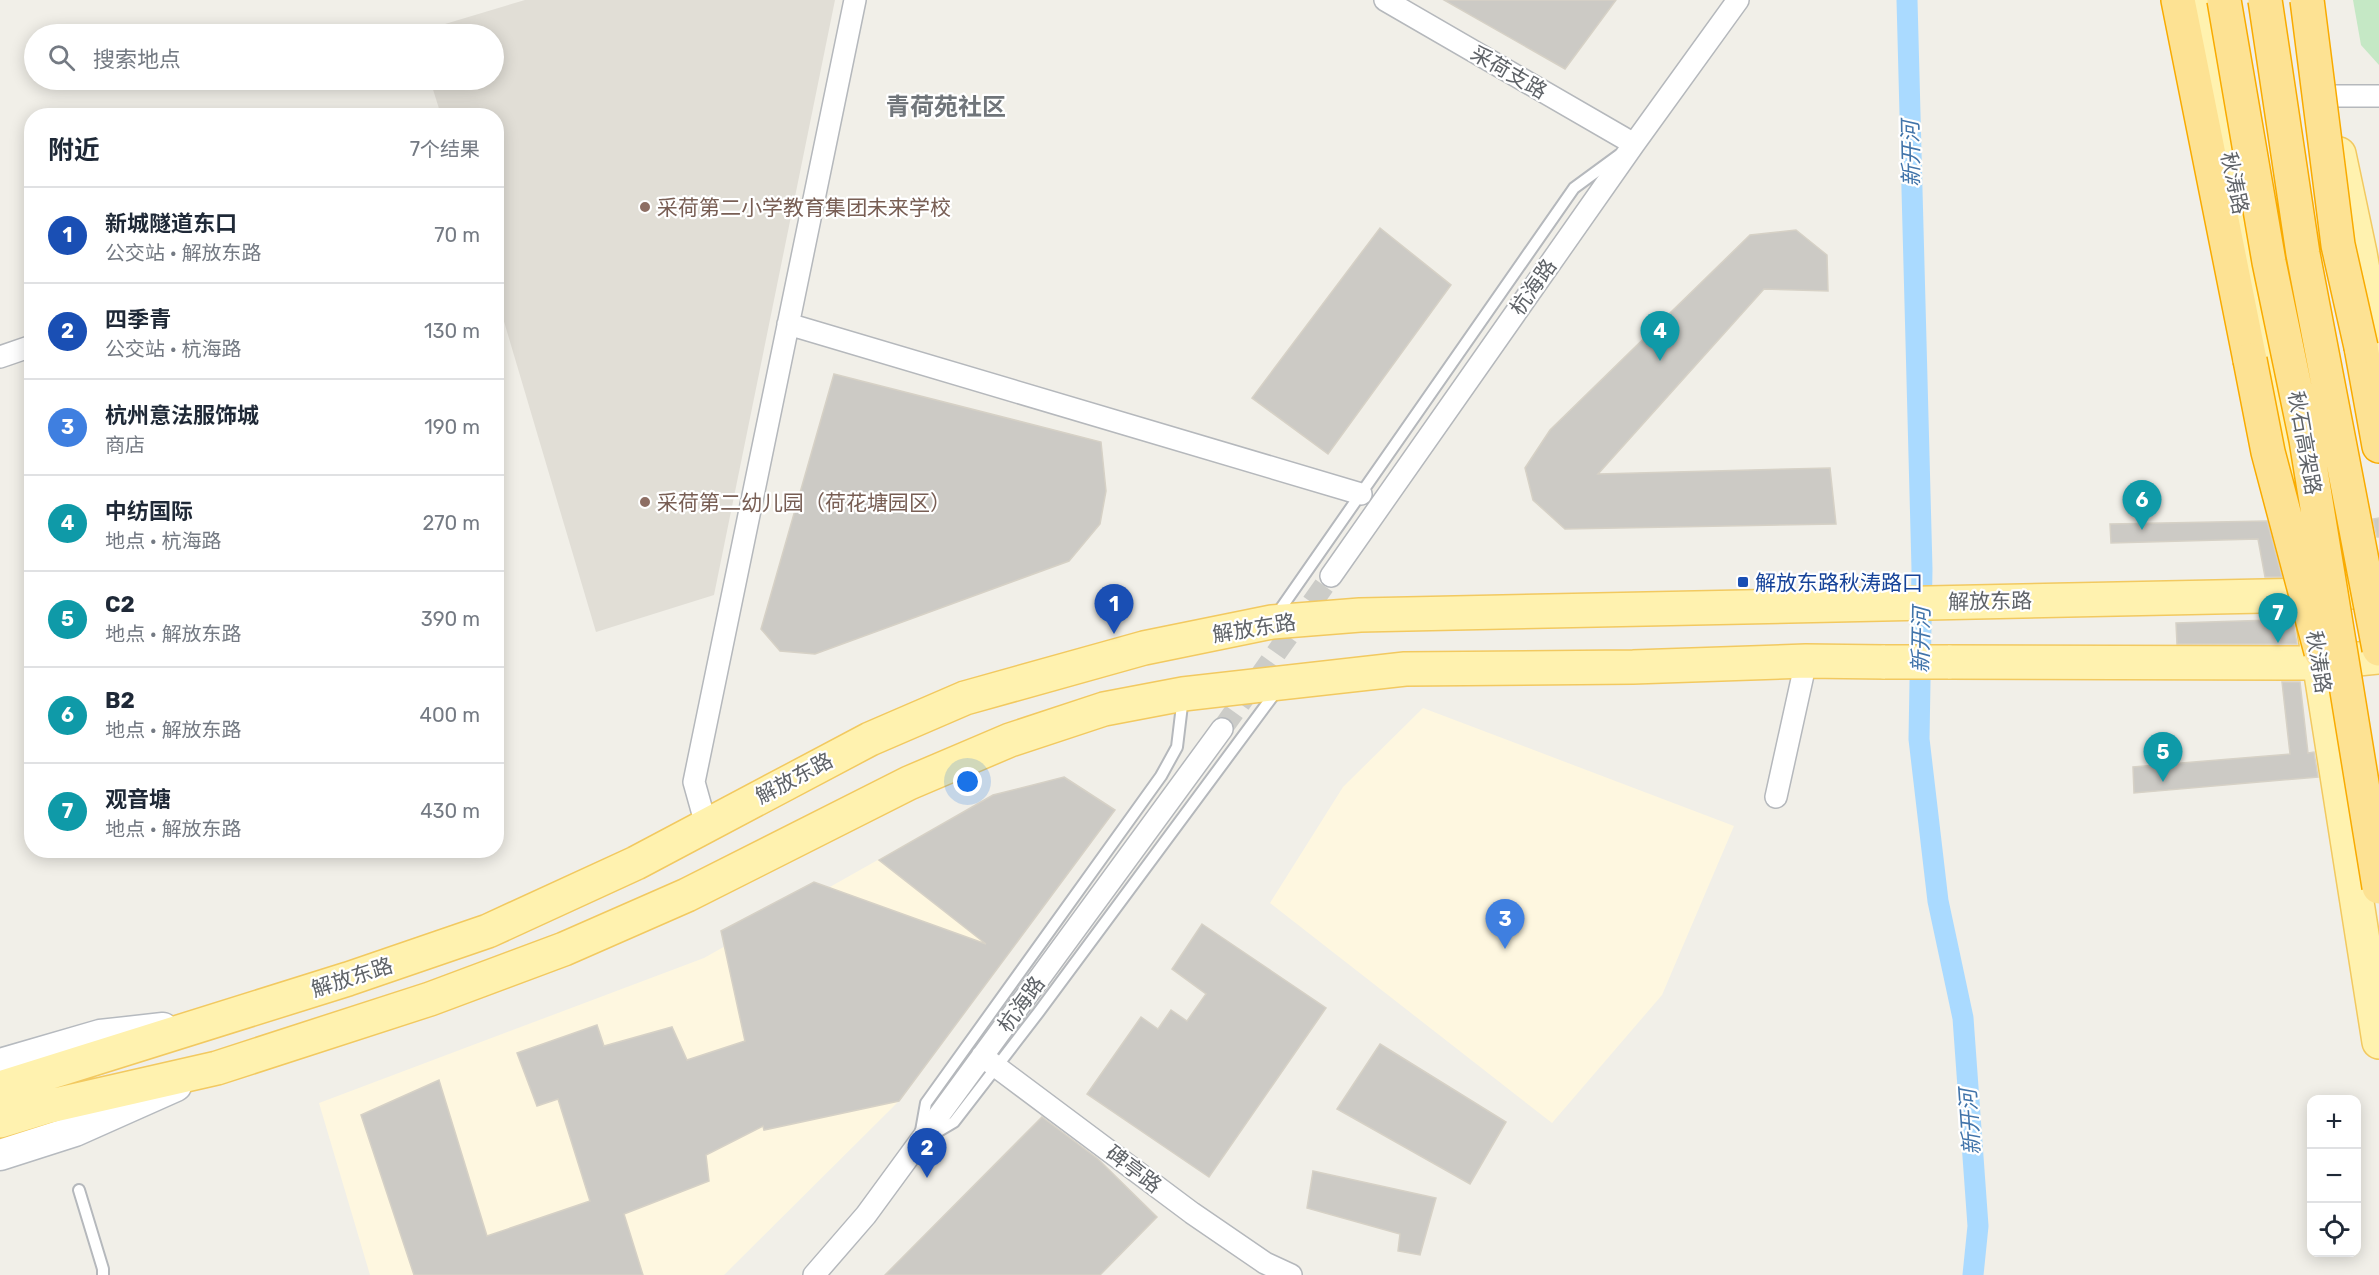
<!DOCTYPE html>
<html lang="zh">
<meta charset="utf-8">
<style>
body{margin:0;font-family:Rubik,"Noto Sans SC",sans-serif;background:#f2f2f3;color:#1f2937}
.controls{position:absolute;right:18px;bottom:18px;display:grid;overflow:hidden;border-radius:12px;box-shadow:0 3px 15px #0003}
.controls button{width:54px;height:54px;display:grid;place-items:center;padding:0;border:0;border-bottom:2px solid #e0e1e3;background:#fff;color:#1f2937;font:30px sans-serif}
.you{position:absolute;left:968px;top:782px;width:21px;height:21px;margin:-15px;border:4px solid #fff;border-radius:50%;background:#1a73e8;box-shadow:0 0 0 9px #1a73e833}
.badge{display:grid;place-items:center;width:39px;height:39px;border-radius:50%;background:#0b8043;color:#fff;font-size:20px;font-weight:700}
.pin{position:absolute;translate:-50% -50px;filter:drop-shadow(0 2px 3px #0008)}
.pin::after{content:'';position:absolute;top:32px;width:21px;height:18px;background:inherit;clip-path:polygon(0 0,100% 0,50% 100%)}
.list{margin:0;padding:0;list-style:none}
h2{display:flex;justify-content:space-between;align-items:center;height:78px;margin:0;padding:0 24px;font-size:26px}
h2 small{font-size:20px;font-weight:400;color:#747a83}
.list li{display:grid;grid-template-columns:39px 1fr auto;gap:18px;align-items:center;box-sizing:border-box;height:96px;padding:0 24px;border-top:2px solid #e0e1e3}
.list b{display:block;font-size:22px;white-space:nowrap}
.list p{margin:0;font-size:20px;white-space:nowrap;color:#747a83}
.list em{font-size:20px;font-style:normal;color:#747a83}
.icon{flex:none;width:33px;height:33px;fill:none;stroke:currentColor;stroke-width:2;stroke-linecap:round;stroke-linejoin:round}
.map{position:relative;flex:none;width:2379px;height:1275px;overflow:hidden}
.search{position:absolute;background:#fff;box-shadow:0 3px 15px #0003;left:24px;top:24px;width:480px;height:66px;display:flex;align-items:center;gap:15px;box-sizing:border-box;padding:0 21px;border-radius:33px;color:#747a83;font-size:22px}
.panel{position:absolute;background:#fff;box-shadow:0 3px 15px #0003;left:24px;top:108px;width:480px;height:750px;border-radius:24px}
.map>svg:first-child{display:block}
.commercial{fill:#fef7e0}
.education{fill:#e1ded6}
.green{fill:#c5e8c5}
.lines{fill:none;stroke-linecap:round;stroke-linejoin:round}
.canal{stroke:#aadaff;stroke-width:21}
.building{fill:#cccac5;stroke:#d6d1c6;stroke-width:1.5}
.street-tunnel{stroke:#ccccc8;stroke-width:21;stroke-dasharray:21 10;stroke-linecap:butt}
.lane-casing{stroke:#b5b8bc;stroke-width:14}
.street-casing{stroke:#b5b8bc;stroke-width:24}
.secondary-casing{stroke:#b6babf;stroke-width:33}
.primary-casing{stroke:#f2c960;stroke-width:36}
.highway-casing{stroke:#f9ab00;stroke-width:36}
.lane{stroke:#fff;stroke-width:10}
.street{stroke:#fff;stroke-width:21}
.secondary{stroke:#fff;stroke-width:30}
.primary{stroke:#fff2af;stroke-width:33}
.highway{stroke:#fde293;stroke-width:33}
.primary-bridge-casing{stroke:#f2c960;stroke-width:36;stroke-linecap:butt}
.highway-bridge-casing{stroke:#f9ab00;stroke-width:36;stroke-linecap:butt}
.primary-bridge{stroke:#fff2af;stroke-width:33}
.highway-bridge{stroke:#fde293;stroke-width:33}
.education-dot{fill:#8d6e63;stroke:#fff;stroke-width:2}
.transit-dot{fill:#1a4fb4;stroke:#fff;stroke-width:2}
.labels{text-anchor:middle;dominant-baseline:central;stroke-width:4.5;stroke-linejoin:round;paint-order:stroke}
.street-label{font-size:21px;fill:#5f6368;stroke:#fff}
.education-label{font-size:21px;fill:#785e54;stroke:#fff;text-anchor:start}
.transit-label{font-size:21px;fill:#164399;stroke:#fff;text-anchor:start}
.water-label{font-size:22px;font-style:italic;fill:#4174aa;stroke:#fff}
.quarter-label{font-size:24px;font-weight:bold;fill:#70757a;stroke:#fff}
</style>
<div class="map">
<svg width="2379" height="1275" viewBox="0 0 2379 1275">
<rect width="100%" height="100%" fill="#f1efe8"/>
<path class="commercial" d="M1423,708L1734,826L1662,995L1552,1123L1270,903L1343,787Z
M1064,777L1115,810L899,1101L724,1275H370L319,1103L704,958L993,795Z"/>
<path class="education" d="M525,0H835L714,595L596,632L497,298L496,116L441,115L430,80H494V34L415,33Z"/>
<path class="green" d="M2353,0H2379V65L2361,45Z"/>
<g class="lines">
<path class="canal" d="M1907,0L1922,569L1919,739L1938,901L1963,1018L1978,1226L1973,1275"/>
</g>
<path class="building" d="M1444,0H1616L1565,69Z
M1380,228L1451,285L1328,454L1252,398Z
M1796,230L1827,255L1828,291L1764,289L1598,474L1830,468L1836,524L1565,529L1533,500L1525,468L1550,430L1750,235Z
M834,374L1101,442L1106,491L1100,524L1069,561L815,654L780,651L761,629Z
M2379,518V537H2377L2373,519Z
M2267,521L2282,577H2265L2258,539L2111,543L2110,524Z
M2289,614L2290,620H2293L2297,644H2177L2176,623L2273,620L2272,615Z
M2282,682H2300L2308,753L2314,752L2318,777L2134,793L2133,767L2290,754Z
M1064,777L1115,810L899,1101L764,1130L763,1126L706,1155L709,1181L624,1214L643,1275H414L361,1115L439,1080L487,1236L590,1201L558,1099L537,1106L517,1053L597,1025L604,1046L672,1027L687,1060L745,1041L721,931L814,882L986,944L879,860L993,795Z
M1202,924L1326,1008L1209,1177L1087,1094L1141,1017L1158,1029L1171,1010L1187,1021L1206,994L1172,969Z
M1380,1044L1506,1122L1470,1184L1337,1109Z
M1042,1117L1098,1159L1157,1217L1100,1275H885Z
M1313,1171L1436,1198L1420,1255L1398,1251L1400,1234L1307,1208Z"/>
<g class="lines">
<path class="street-tunnel" d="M1222,729L1331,576"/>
<g class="lane-casing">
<path id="lane" d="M1277,614L1574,188L1619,155
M921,1131L926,1103L1161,776L1177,747L1183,697
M932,1135L954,1122L1038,1013L1278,689
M79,1190L103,1269V1275"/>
</g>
<g class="street-casing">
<path id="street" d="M1385,0L1634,144
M2326,96H2379
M788,324L1361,494
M0,357L32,346
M1331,576L1634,144L1738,0
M1776,797L1806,661
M706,825L694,782L855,0
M982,1056L1192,1213L1265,1263L1291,1275
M814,1275L866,1215L1222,729"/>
</g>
<g class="secondary-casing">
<path id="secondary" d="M0,1064L100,1035L163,1028
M0,1155L75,1131L176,1086"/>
</g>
<g class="primary-casing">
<path id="primary" d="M2198,0L2252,265L2288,472
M2339,154L2360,253L2379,359
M2313,623L2379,1042
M1948,662L2319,663L2379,657
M0,1088L348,979L488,931L636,863L870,739L965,698L1144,648L1272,622L1360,615L2309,595L2379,590
M0,1121L46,1107L217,1068L430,999L564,949L687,895L909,783L1010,740L1104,709L1183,694L1405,669L1633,667L1806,661L1885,662"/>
</g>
<g class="highway-casing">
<path id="highway" d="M2178,0L2250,360
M2361,347L2379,446"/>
</g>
<use href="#lane" class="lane"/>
<use href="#street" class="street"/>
<use href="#secondary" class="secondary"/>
<use href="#primary" class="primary"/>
<use href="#highway" class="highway"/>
<g class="primary-bridge-casing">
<path id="primary-bridge" d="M1885,662H1948"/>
</g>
<g class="highway-bridge-casing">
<path id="highway-bridge" d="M2224,0L2269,262L2306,440L2379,887
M2265,0L2303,254L2379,649
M2307,0L2338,245L2361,347
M2250,360L2268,452L2321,652"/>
</g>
<use href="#primary-bridge" class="primary-bridge"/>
<use href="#highway-bridge" class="highway-bridge"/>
</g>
<g class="education-dot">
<circle cx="645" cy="207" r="6"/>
<circle cx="645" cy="502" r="6"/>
</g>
<rect class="transit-dot" x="1737" y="576" width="12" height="12" rx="3"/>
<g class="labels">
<g class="street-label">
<text transform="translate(1509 72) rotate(30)">采荷支路</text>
<text transform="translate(2235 183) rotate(78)">秋涛路</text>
<text transform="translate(1533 287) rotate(-55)">杭海路</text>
<text transform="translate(2305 443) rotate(80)">秋石高架路</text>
<text transform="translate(1990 601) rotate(-1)">解放东路</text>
<text transform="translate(1254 628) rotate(-9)">解放东路</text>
<text transform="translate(2319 662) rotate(81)">秋涛路</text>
<text transform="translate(794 778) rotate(-28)">解放东路</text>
<text transform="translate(352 977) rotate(-18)">解放东路</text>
<text transform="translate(1021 1004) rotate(-54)">杭海路</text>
<text transform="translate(1134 1169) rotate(37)">碑亭路</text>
</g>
<g class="education-label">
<text x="657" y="207">采荷第二小学教育集团未来学校</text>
<text x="657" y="502">采荷第二幼儿园（荷花塘园区）</text>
</g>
<g class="transit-label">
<text x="1755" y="582">解放东路秋涛路口</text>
</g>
<g class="water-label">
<text transform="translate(1911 154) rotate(-91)">新开河</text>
<text transform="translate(1921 640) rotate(-89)">新开河</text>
<text transform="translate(1970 1122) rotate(-94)">新开河</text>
</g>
<g class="quarter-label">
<text x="946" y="107">青荷苑社区</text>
</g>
</g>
</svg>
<div class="controls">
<button>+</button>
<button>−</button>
<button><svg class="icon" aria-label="locate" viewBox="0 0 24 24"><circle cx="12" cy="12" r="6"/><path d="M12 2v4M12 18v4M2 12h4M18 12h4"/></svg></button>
</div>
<div class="you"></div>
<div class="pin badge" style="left:1114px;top:634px;background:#1a4fb4">1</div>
<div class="pin badge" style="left:927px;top:1178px;background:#1a4fb4">2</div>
<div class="pin badge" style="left:1505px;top:949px;background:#3f7fe0">3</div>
<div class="pin badge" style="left:1660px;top:361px;background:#0f9aa8">4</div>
<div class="pin badge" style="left:2163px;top:782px;background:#0f9aa8">5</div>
<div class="pin badge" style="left:2142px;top:530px;background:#0f9aa8">6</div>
<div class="pin badge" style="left:2278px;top:643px;background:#0f9aa8">7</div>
<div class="search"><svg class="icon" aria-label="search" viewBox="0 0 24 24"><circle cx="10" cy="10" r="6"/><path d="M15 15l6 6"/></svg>搜索地点</div>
<section class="panel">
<h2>附近<small>7个结果</small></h2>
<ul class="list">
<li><span class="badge" style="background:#1a4fb4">1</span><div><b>新城隧道东口</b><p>公交站 · 解放东路</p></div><em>70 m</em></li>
<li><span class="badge" style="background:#1a4fb4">2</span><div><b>四季青</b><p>公交站 · 杭海路</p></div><em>130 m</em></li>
<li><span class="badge" style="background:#3f7fe0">3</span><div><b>杭州意法服饰城</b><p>商店</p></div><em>190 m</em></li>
<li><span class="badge" style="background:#0f9aa8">4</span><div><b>中纺国际</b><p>地点 · 杭海路</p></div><em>270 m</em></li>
<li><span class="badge" style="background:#0f9aa8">5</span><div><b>C2</b><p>地点 · 解放东路</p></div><em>390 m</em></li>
<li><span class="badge" style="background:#0f9aa8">6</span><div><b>B2</b><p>地点 · 解放东路</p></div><em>400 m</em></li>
<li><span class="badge" style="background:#0f9aa8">7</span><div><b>观音塘</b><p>地点 · 解放东路</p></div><em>430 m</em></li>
</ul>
</section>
</div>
